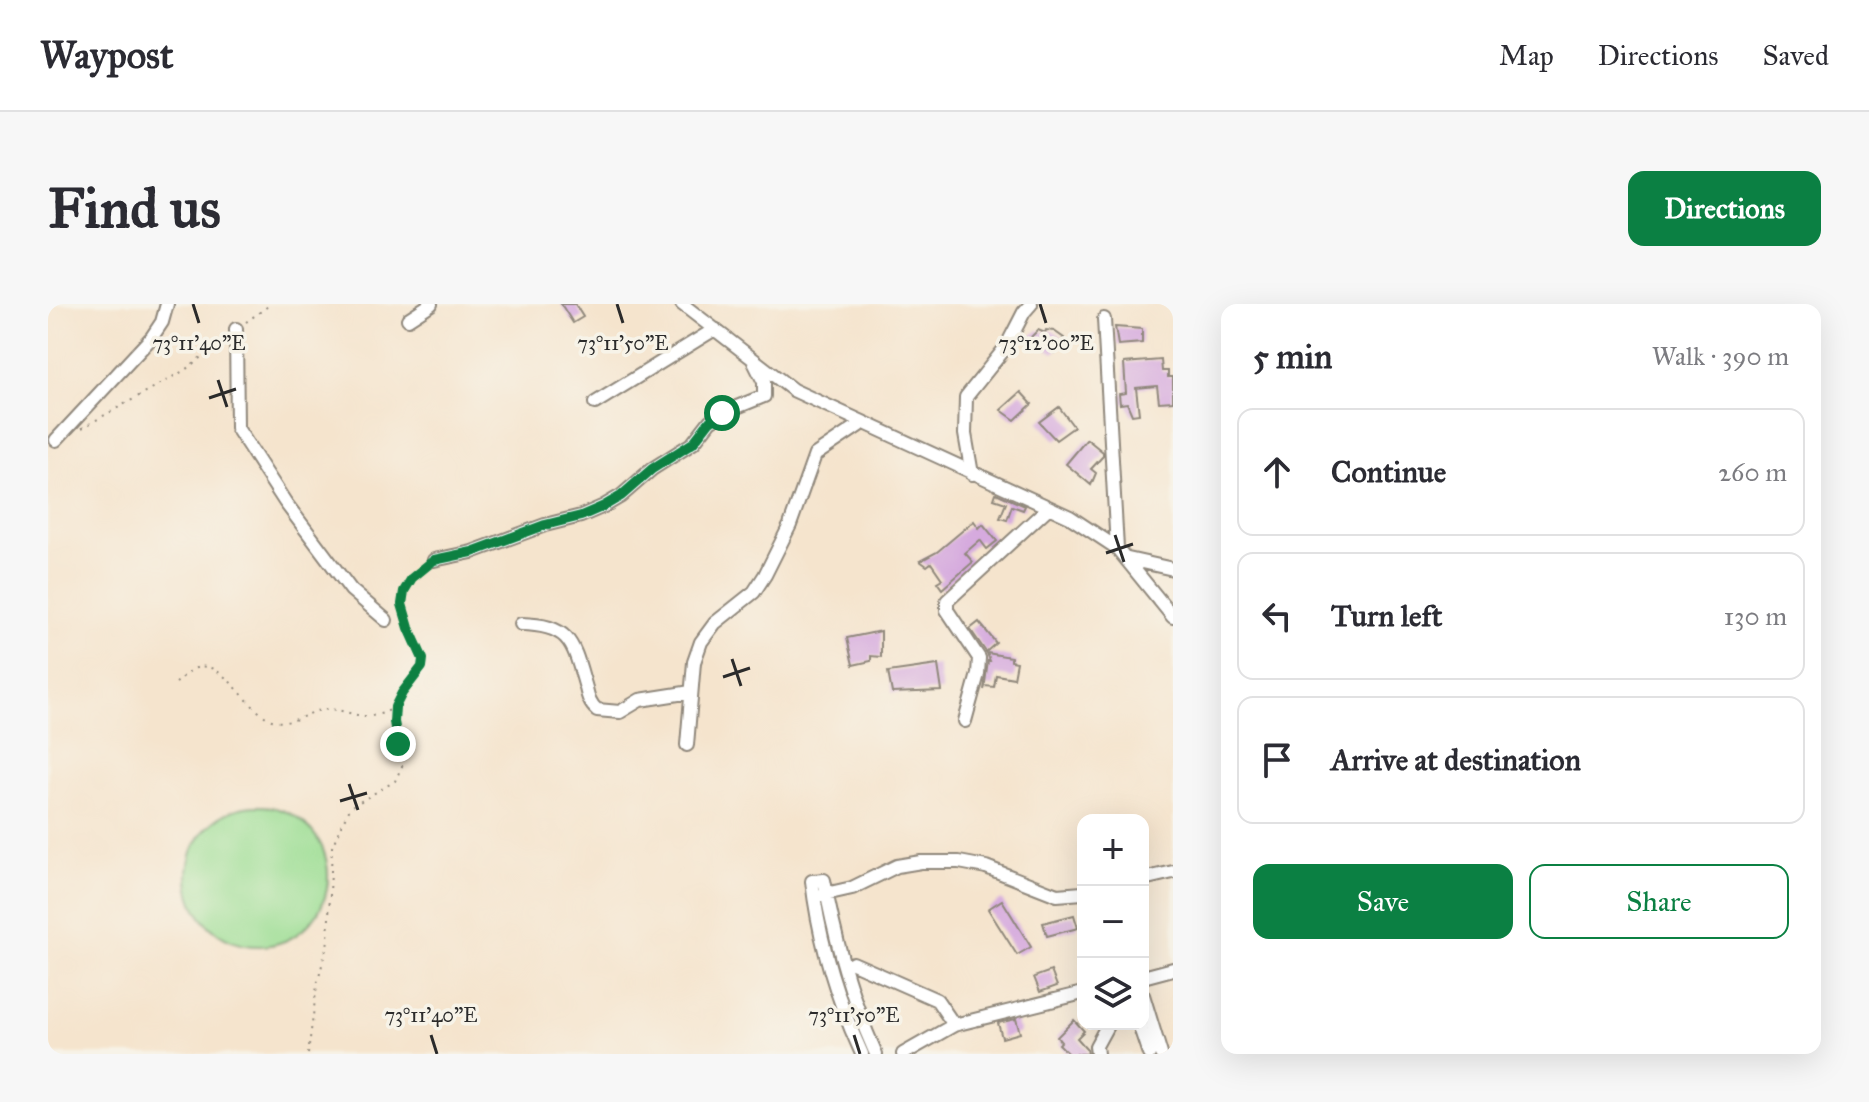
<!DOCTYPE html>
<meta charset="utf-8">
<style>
body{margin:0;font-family:"IM FELL Great Primer",serif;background:#f7f7f7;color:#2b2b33}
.controls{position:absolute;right:24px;bottom:24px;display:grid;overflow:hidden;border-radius:16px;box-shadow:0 8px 32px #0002}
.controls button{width:72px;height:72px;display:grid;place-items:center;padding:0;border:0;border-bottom:2px solid #e1e1e2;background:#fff;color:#2b2b33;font:40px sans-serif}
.stop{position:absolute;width:24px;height:24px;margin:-18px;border:6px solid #0b8043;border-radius:50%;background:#fff}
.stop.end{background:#0b8043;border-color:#fff;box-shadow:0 2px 8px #0008}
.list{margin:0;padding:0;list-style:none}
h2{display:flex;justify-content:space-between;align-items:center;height:104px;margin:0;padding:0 32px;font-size:34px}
h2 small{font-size:26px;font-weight:400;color:#7c7c81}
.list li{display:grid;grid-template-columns:52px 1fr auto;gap:24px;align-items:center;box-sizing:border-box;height:128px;margin:0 16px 16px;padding:0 16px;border:2px solid #e1e1e2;border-radius:16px}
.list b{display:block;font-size:30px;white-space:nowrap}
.list em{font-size:26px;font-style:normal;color:#7c7c81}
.actions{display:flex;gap:16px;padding:24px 32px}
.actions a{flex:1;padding:18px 0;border:2px solid #0b8043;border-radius:16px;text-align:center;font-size:28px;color:#0b8043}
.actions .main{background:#0b8043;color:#fff}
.icon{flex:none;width:44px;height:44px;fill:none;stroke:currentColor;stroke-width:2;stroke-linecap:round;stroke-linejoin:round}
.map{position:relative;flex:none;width:1125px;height:750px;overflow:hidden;border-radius:16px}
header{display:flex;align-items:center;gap:48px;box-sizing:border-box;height:112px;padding:0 40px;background:#fff;border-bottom:2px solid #e1e1e2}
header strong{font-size:38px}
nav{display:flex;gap:44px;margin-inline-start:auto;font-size:28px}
.intro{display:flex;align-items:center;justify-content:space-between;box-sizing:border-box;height:192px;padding:0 48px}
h1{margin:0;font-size:56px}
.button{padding:20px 36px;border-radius:16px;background:#0b8043;color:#fff;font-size:28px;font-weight:700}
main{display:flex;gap:48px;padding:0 48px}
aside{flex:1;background:#fff;border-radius:16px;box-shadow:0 8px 32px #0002}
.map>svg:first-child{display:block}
.green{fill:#9dde94;stroke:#648460;stroke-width:2}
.building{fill:#d6aade}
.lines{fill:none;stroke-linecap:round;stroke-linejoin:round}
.minor-casing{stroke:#90887c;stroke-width:16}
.path{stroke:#90887c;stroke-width:2;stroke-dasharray:2 6;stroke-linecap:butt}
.minor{stroke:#fff;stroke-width:12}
.route{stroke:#0b8043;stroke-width:10}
.ticks{fill:none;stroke:#2b2b2b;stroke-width:3}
.ticks-label{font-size:20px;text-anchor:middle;fill:#2b2b2b;stroke:#f7f3e8;stroke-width:7;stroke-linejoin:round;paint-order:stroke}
</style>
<header>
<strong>Waypost</strong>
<nav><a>Map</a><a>Directions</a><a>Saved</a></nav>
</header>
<div class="intro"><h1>Find us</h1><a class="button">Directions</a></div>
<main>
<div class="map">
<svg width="1125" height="750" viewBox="0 0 1125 750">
<rect width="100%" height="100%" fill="#f7f3e8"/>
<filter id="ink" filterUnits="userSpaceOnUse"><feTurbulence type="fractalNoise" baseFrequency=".0125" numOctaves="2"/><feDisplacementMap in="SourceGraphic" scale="16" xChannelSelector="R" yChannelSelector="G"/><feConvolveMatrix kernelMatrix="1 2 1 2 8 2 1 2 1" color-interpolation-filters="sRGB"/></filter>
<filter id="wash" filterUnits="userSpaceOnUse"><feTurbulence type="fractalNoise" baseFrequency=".006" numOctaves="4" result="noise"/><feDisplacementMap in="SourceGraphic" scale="32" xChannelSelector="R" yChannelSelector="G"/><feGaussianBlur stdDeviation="1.8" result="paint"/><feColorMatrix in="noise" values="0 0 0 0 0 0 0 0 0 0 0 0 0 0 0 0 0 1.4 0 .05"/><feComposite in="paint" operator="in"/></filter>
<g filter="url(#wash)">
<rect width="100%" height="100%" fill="#f5e4cd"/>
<path class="green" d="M140 572a70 70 0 1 1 140 0a70 70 0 1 1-140 0Z"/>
<g id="blocks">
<path class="building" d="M513,0H527L535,13L525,19Z
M1067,23L1094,25V39L1070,41Z
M990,26L997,29L998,26L1006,27L1016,34L1006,49L982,34Z
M1113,56L1114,67H1120V73H1125V97L1111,98L1109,82L1088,84L1091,110L1084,111L1079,99L1072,100L1071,90L1078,89L1076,59Z
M973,88L984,100L967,116L953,106Z
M1011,103L1026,123L1008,136L991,118Z
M1039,135L1055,148V152L1043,165L1048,169L1043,181L1018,160Z
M948,189L977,202L975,206L964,202L959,216L952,214L958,199L946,195Z
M926,217L931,224L935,220L949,237L939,245L932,236L917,249L925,258L894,285L889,278L894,275L883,259L879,262L872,257L889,248Z
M931,318L948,339L938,348L922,325Z
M833,327V353L823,352V357L805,361L799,334Z
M939,349L963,353V357L969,358L966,374L948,371L946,383L937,382L936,386L940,357H942Z
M890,361L894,387L844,389L840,368Z
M954,596L983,643L969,651L940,605Z
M1026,611L1030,624L999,632L995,619Z
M1003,667L1009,682L992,688L986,673Z
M968,715L972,729L954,734L950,719Z
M1026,716L1036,727L1029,734L1039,745L1040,750H1021L1011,740L1013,738L1009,733Z"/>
</g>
</g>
<g filter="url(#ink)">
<use href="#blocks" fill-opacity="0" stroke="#90887c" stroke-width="2"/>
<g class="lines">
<g class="minor-casing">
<path id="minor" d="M634,0L745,86L1022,213L1069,244L1125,313
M360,15L383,0
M1056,15L1069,244
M188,25L189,124L237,198L303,286L338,316
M547,99L667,25
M8,136L104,33L114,18L119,0
M924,170L917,130L918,93L958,43L976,8L983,0
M1080,255L1125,265
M386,256L424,248L497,221L533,212L556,202L573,192L604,165L645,139L662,117L674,109L716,92V78L706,58
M473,320C524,321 525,340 538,384C540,393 542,400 549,406L572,408L592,396L643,388
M917,417L930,370L931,354L899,306V297L1000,204
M639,441L646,358L653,338L667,319L706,288L717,271L742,221L767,151L813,120
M1095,575L1125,568
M773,591L804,584L849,562L873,558H911L938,563L1009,591L1035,589
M805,659L889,696L906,721
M1095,673L1125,665
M1095,691L1113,750
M1091,720L1101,750
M814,750C789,696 771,636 764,577L776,576C787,635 803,695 828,750
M855,750L906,721L1035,689
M1049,750L1048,742L1060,720"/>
</g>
<path class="path" d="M198,18L223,0
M34,124L137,66L177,34
M128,379C134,374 140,367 148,364C176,353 201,411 227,417C243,421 256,411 269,407C300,399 311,425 347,403
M260,750L269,681L280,637L284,543L294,519L303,503L347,477L355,460C354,441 342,424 347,404C351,385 373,374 375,355C365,314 333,302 376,263"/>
<use href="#minor" class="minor"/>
</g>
</g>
<g class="lines" filter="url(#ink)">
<path class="route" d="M350,440L346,418L347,403L354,389L374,363L375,355L361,324L354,300L356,287L364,274L386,256L424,248L497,221L533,212L556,202L573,192L604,165L645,139L662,117L674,109"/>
</g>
<path class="ticks" d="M145,0L151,19M569,0L575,19M992,0L998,19M170,76L179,103M161,94L188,85M1067,231L1076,258M1058,249L1085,240M684,355L693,382M675,373L702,364M301,480L310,506M292,497L319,489M383,731L389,750M806,731L812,750"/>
<g class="ticks-label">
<text x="151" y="46">73°11'40"E</text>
<text x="575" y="46">73°11'50"E</text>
<text x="998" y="46">73°12'00"E</text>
<text x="383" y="718">73°11'40"E</text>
<text x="806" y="718">73°11'50"E</text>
</g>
</svg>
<div class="controls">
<button>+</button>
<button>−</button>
<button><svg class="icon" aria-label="layers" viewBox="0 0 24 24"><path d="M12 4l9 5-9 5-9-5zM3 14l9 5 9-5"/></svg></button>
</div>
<div class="stop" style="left:674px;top:109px"></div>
<div class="stop end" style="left:350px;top:440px"></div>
</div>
<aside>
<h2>5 min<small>Walk · 390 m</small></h2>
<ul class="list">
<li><svg class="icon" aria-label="ahead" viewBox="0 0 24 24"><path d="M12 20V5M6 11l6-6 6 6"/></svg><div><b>Continue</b></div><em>260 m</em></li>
<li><svg class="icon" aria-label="left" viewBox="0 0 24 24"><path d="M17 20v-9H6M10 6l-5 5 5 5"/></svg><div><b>Turn left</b></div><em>130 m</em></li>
<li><svg class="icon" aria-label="arrive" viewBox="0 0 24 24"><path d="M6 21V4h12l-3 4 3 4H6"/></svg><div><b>Arrive at destination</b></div></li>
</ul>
<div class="actions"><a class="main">Save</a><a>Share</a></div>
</aside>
</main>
